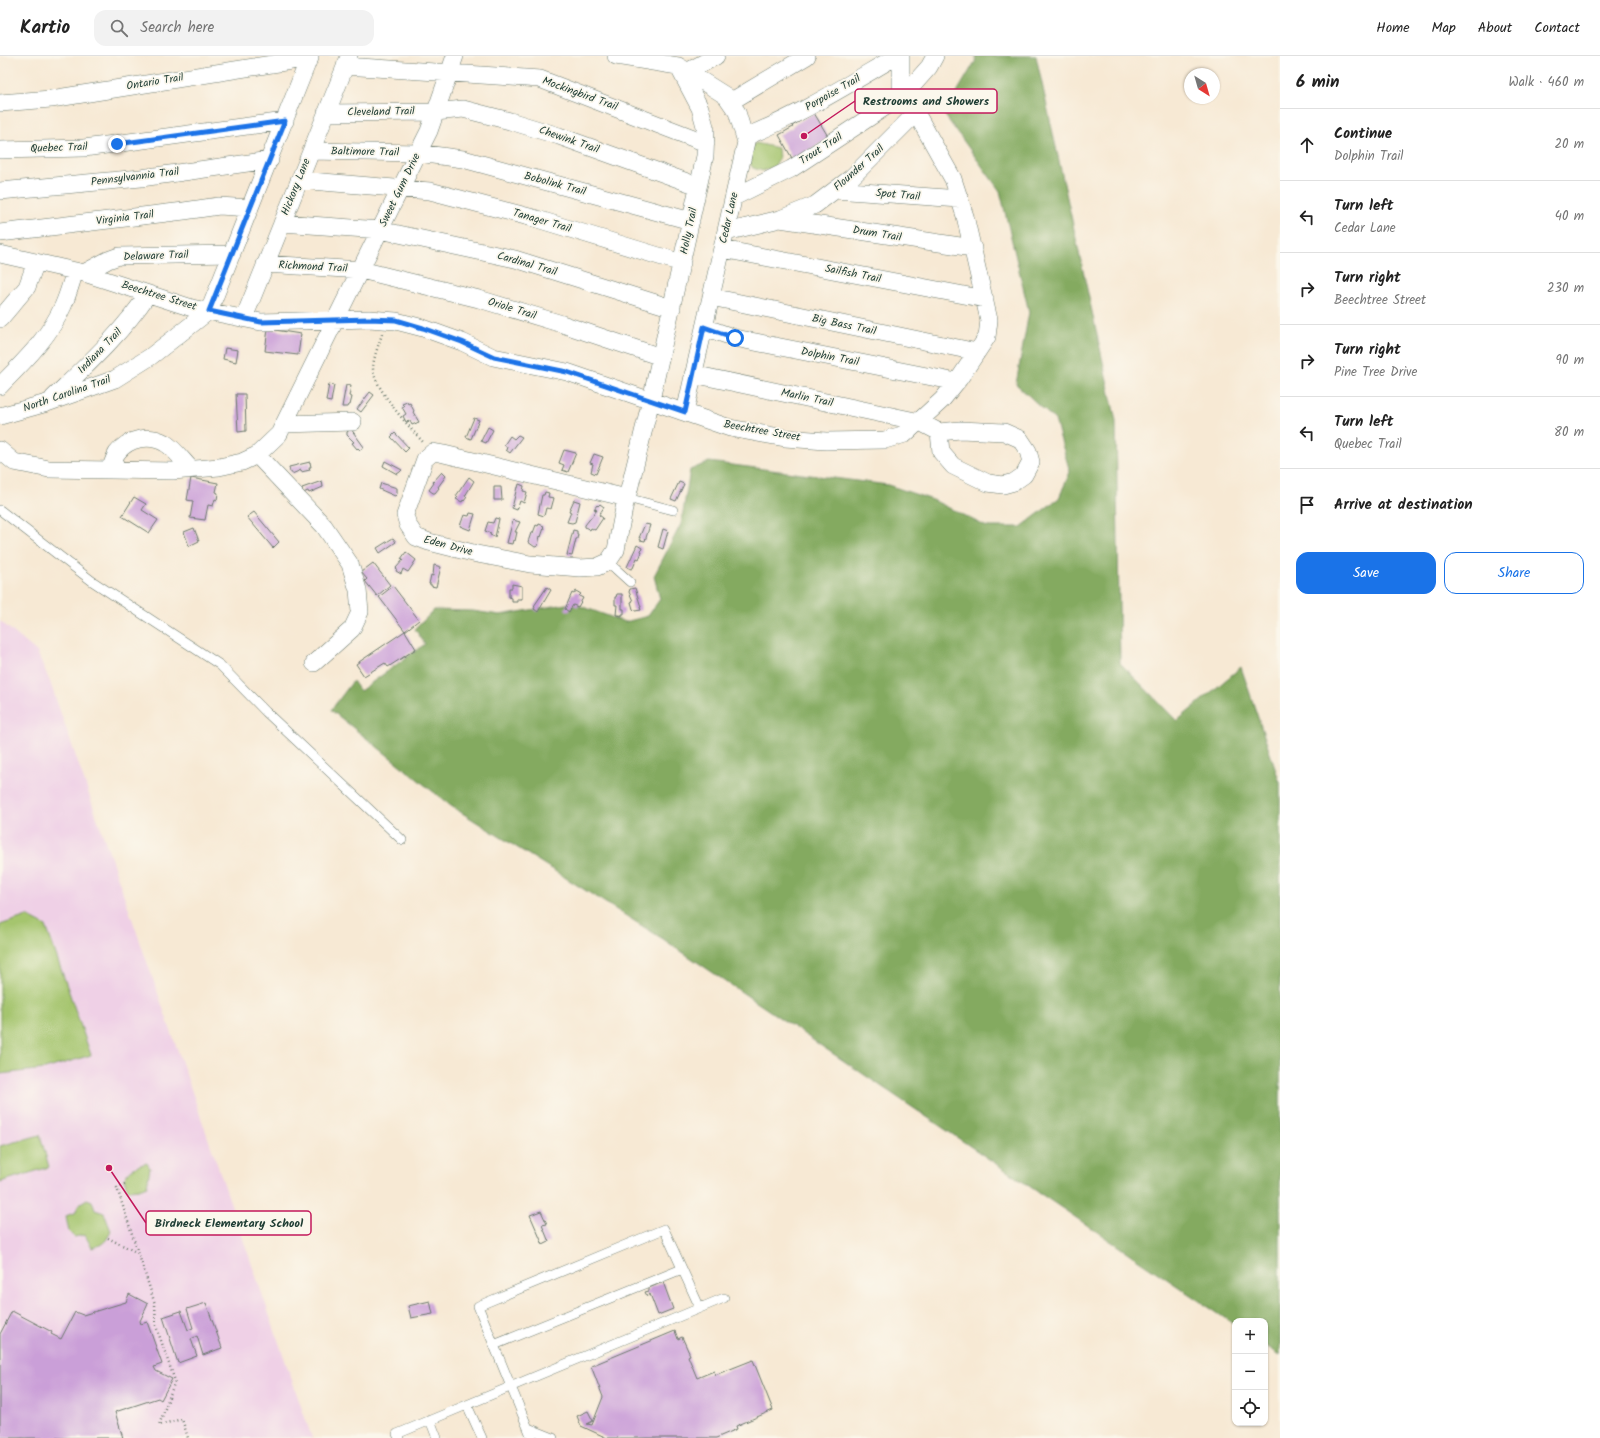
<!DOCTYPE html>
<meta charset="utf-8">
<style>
body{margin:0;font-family:Kalam,sans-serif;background:#f2f2f2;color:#222}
.controls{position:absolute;right:12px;bottom:12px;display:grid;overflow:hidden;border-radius:8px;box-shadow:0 1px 3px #0004}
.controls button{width:36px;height:36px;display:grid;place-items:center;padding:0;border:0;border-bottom:1px solid #e0e0e0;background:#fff;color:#222;font:20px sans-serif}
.compass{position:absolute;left:1184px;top:12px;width:36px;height:36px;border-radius:50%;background:#fff;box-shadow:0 1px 3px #0004;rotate:143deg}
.stop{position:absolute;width:12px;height:12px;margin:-9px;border:3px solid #1a73e8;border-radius:50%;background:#fff}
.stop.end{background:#1a73e8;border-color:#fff;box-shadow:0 1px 4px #0008}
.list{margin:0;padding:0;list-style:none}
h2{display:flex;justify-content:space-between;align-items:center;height:52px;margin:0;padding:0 16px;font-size:17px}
h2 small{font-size:13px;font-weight:400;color:#767676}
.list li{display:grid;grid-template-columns:26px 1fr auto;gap:12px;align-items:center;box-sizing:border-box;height:72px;padding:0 16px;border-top:1px solid #e0e0e0}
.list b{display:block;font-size:15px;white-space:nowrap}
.list p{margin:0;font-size:13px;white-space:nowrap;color:#767676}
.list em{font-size:13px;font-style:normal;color:#767676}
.actions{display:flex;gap:8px;padding:12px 16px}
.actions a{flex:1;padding:9px 0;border:1px solid #1a73e8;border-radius:12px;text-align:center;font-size:14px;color:#1a73e8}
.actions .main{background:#1a73e8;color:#fff}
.icon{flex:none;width:22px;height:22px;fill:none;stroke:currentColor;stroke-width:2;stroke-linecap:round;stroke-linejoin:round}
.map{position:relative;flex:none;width:1280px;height:1382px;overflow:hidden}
header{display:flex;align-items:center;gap:24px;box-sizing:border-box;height:56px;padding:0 20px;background:#fff;border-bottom:1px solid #e0e0e0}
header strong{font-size:19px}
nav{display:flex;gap:22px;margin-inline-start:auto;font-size:14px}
.search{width:280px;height:36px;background:#f2f2f2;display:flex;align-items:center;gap:10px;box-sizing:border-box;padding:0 14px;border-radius:12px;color:#767676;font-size:15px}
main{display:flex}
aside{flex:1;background:#fff}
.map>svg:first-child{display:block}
.built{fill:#efd0e6}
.green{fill:#a5c56e;stroke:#628151}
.forest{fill:#84aa61;stroke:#52744a}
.building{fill:#ca9fd8}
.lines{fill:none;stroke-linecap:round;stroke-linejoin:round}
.lane-casing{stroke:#6b796c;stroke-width:10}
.street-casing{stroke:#6b796c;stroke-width:18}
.path{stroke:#6b796c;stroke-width:2.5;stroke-dasharray:1 3;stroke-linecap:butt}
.lane{stroke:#fff;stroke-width:9}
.street{stroke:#fff;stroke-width:17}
.route{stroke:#1a73e8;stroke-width:5}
.labels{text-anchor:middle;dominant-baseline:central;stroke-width:3.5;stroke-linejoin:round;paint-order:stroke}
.street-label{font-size:11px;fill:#1f3d34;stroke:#fbf7ec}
.leader{fill:none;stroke:#c2185b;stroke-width:1.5}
.callout-dot{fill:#c2185b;stroke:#fbf7ec;stroke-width:1.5}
.callout{fill:#fbf7ec;stroke:#c2185b;stroke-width:1.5}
.callout-label{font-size:12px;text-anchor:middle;font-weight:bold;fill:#1f3d34}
</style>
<header>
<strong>Kartio</strong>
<div class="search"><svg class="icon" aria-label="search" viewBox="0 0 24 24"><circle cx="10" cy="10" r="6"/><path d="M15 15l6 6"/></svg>Search here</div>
<nav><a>Home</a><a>Map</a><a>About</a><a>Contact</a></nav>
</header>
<main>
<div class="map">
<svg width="1280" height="1382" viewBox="0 0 1280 1382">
<rect width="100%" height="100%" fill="#fbf7ec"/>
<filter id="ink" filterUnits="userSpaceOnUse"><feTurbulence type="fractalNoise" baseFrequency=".025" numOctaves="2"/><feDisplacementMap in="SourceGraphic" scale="8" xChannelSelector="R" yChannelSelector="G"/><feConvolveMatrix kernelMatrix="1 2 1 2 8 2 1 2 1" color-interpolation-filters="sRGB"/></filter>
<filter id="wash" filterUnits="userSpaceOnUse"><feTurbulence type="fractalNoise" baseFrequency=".012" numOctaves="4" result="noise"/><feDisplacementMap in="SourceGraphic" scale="16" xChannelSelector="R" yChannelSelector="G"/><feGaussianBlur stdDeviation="0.9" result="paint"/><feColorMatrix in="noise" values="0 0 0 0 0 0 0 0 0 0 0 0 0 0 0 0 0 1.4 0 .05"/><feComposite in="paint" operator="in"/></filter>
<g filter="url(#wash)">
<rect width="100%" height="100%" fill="#f7e9d4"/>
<path class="built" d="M0,565L37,596L50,626L312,1382H0Z"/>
<path class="green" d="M756,87L778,92L779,103L775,110L763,115L753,112L748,105L752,89Z
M27,860L46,870L91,999L45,1013L0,1018V869Z
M40,1079L49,1111L0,1126V1090Z
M147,1107L150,1112L147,1130L139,1133L128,1134L124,1123C129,1113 136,1110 147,1107Z
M87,1143L92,1145L95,1154L104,1157L111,1175C107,1185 103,1189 92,1192L85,1179L74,1181L69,1176L66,1161L68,1159L75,1157L79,1148Z"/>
<path class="forest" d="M975,0H1036L1116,365L1120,607L1177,665L1241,611L1280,727V1299L1265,1289V1265H1235V1269L663,883L451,750L331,654L353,625L360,635L425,588L415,573L434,554L473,555L500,559L572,547L625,566L648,560L660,543L654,520L681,468L690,414L709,406L888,429L933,444L987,471H1021L1059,442L1070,416L1055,364L1016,328L1029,256L1000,135L944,58L976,4Z"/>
<g id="blocks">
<path class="building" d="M814,57L829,82L793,104L779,79L793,71L792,70Z
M268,273L301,278L298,299L265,295Z
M225,292L238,294L236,306L223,303Z
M329,328L334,329L331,346L326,345Z
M346,329L351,330L349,340L352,341L350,349H348L347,351H342Z
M370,336L374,339L361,356L357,353Z
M236,338H245L246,375L238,376Z
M407,346L408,348L410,347L414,355L413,356L419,366L412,369L410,365L406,366L403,360L406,358L402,351L404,350L402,348Z
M474,362L479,364L471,383L466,381Z
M488,371L493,374L486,387L481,385Z
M351,373L364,391L360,394L358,392L357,393L352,387L354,386L347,379V376Z
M395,377L409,392L405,396L391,381Z
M518,379L522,381L510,397L506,394L507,391L504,389L510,380L514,383Z
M564,394L576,397L568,416L562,414L564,409L559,407Z
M594,398L603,401L596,418L591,416L593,408L590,407Z
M385,405L402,414L400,416L397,418L383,410Z
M310,406L311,411H309L310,414L301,416V414L292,418V416H290L289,411Z
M442,416L446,420L438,431L439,432L435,437H433L429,434L434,427L433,426Z
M469,421L474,425L465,440L467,441L464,445L463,444L462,446L456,443L458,441L456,440Z
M191,422L218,427L216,436L218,437L217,444L215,443L213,450L208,449L205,464L190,462L193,445L187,444Z
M322,425L323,431L309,437L308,435L303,437L302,432Z
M679,426L684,428L676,445L671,443Z
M381,427L397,432V438L395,440L379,433Z
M519,428L524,430L523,435L527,436L524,447L520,445L517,454L512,452L517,431L518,432Z
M494,431H501L502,444H494Z
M545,436L549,437L548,441L554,442L551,453L546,452L544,460L538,458L542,439H544Z
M134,441L146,448L142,454L158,464L149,477L122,460Z
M574,444L580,446L575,466L572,467L567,466L571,456L569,455Z
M600,448L604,451L599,459L603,462L595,474L591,472L590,474L585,471V469L597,454L594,453L597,449L598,450Z
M254,456L279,486L273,492L247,461Z
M470,457L475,458L470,474L460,470L464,459L469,460Z
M495,462L499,463L495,481L490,479L491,477L485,475L488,466L493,467Z
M513,464L520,466L515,476H517L515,485L513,484L512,488L507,487Z
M539,468L544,470L543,471L544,472L541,481L540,480L538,490L535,491L528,486L531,477H533L536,469L538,470Z
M645,468L650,469L645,485L640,484L641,482H639Z
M194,472L199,485L189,490L184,476Z
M663,473L668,475L663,493L658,491Z
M573,474L577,475V478H578L577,483H576L572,500L567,499Z
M393,482L396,486L380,497L377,492Z
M637,489L642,492L641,495L642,496L639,503L637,502L633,512L631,513L627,511Z
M406,496L416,504L408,516L403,513L401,518L396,515L397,513L396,512L403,504L401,503Z
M373,507L390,529L377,540L365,525L367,523L361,516Z
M434,509L441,511L436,531L431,530V528H429L431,519L433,520Z
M512,528L522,530V543H517V546H512V542L509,541V532H512Z
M393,530L419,564L405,575L379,541Z
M547,531L551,534L538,556L534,553L535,551L534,550Z
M635,532L641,551H640L641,554L635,555L633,553L631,546L633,545L629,536L630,533Z
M576,535L581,538L579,540L583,542L578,551L573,549L569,556L565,553L572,537L574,538Z
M617,538H622V553H624V558H622V560L616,559L617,549H615V541H616Z
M405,575L416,593L388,611L385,607L364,620L356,608Z
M541,1155L547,1168L542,1169L549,1186L543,1189L530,1159Z
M663,1226L673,1253L658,1259L650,1238L647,1240L645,1236L649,1235V1232Z
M129,1238L148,1248L140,1265L141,1268L147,1266L162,1308L154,1311L156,1315L172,1323L161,1344L158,1342L115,1356L123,1382H0V1278L12,1255L52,1276L51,1278L61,1283L75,1256L83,1259L126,1246Z
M430,1245L433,1258L411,1262L408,1250Z
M206,1247L222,1292L203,1299L197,1280L191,1283L197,1300L178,1307L163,1261L181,1255L188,1274L193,1272L187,1253Z
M675,1275L678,1283L682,1281L690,1299L688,1300L697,1322L714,1315L715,1319L753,1304L773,1354L736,1370L737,1373L716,1382H607L581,1370L577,1360L588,1355L593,1365L587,1368L592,1369L603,1341L591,1310Z"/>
</g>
</g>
<g filter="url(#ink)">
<use href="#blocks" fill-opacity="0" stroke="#6b796c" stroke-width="1"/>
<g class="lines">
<g class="lane-casing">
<path id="lane" d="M627,442L673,454
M0,454L92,525L220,609L266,656L402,784
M608,506L630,526
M494,1289L682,1213
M467,1349L482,1382
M430,1364L437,1382
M528,1372L553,1382
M399,1382L397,1378L724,1242
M532,1382L478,1250L664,1173L700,1252"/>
</g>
<g class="street-casing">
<path id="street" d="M616,0L678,10L700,52L706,74L705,100L651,344L627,442L625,447L616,494L608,506L597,511L580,512L530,508L477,498L429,486L416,481L408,469L405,459L425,403L433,396L444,398L627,442
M345,10L540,23L706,87
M680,11L726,40L737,56L746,86L685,356
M687,16L716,0
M730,46L807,0
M0,47L51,43L310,2
M326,57L436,56L463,53L510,65L559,80L698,130
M745,81C798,60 847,29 897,0
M0,94L84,92L285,65
M311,95L418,97L463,103L691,165
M299,124L430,135L537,163L682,207
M835,134L960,143
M0,135L141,122L270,104
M734,141L791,113L905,38L929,11L935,0
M780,163L973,192
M282,167L380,174L515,203L672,252
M726,176L780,163L815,149L851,122L916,57
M0,177L184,155L219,150L250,152
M722,193L985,243
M0,198L84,217L192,252L261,266L369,263L396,265L423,272L462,286L493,301L567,316L730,372L785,382L826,385L885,384L905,378L942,344L959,323L987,281L989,264L965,160L953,123L901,30V0
M265,208L361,214L479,243L562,268L661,301
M84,217L108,204L119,200L232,198
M711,241L977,296
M244,262L349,1
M0,263L27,231L36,206
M704,271L735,282L957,326
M693,318L920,366L939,376L960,374L1004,376L1020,383L1028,395L1031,406L1024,419L1014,426L1003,429L988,427L953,410L941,396L939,376
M0,330C23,306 49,282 63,250C68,239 71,227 75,215
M53,342C87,309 122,277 148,238
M0,360L47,347L115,323L150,301L209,255L310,0
M284,368L353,366
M0,394L14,406L49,413L173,415L219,411L242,406L257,399L279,378L418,97L429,75L455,0
M257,399L324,470L350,508L358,534L360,556L352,573L314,607
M110,414C112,409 114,402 117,397C128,382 150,378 165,387C174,392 184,406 191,413"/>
</g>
<path class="path" d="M382,278C379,288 374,300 373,311C372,330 410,372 423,386
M125,1128L117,1132L155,1248L156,1270L175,1325L159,1369L182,1363L188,1382
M108,1182L138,1197"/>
<use href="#lane" class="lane"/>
<use href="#street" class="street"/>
</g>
</g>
<g class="lines" filter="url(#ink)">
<path class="route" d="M117,88L285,65L209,255L261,266L369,263L396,264L423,272L462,286L494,301L567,316L685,356L704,271L735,282"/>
</g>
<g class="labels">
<g class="street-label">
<text transform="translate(155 26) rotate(-9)">Ontario Trail</text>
<text transform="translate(833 37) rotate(-30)">Porpoise Trail</text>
<text transform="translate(580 38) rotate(20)">Mockingbird Trail</text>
<text transform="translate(381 56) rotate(-1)">Cleveland Trail</text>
<text transform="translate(569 84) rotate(19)">Chewink Trail</text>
<text transform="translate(59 92) rotate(-2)">Quebec Trail</text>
<text transform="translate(821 93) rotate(-33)">Trout Trail</text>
<text transform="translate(365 96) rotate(1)">Baltimore Trail</text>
<text transform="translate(859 112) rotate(-42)">Flounder Trail</text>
<text transform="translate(135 121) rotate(-7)">Pennsylvannia Trail</text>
<text transform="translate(555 128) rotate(15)">Bobolink Trail</text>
<text transform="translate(296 131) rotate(-68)">Hickory Lane</text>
<text transform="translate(400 134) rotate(-64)">Sweet Gum Drive</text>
<text transform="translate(898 139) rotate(5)">Spot Trail</text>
<text transform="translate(125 162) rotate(-7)">Virginia Trail</text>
<text transform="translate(729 162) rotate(-77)">Cedar Lane</text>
<text transform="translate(542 165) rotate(16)">Tanager Trail</text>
<text transform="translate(689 175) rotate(-78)">Holly Trail</text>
<text transform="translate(877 178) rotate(9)">Drum Trail</text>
<text transform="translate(156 200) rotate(-2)">Delaware Trail</text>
<text transform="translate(527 208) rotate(16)">Cardinal Trail</text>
<text transform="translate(313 211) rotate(3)">Richmond Trail</text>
<text transform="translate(853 218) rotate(11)">Sailfish Trail</text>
<text transform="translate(159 240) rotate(17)">Beechtree Street</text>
<text transform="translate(512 253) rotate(17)">Oriole Trail</text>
<text transform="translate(844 269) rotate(12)">Big Bass Trail</text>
<text transform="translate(100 295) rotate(-46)">Indiana Trail</text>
<text transform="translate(830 301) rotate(11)">Dolphin Trail</text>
<text transform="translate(67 338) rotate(-19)">North Carolina Trail</text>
<text transform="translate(807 342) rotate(12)">Marlin Trail</text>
<text transform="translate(762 375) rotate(10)">Beechtree Street</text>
<text transform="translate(448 490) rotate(15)">Eden Drive</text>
</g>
</g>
<path class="leader" d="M804 80L855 45M109 1112L146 1167"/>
<g class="callout-dot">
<circle cx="804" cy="80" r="4"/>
<circle cx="109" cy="1112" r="4"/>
</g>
<g class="callout">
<rect x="855" y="33" width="142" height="24" rx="4"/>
<rect x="146" y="1155" width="165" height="24" rx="4"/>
</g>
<g class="callout-label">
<text x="926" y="49">Restrooms and Showers</text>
<text x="229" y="1171">Birdneck Elementary School</text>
</g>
</svg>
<div class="controls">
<button>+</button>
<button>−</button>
<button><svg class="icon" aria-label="locate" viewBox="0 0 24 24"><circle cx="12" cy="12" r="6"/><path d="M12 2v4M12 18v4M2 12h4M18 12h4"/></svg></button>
</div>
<svg class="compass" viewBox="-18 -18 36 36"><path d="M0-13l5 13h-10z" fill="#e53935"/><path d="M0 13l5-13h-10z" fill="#767676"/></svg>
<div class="stop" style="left:735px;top:282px"></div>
<div class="stop end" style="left:117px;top:88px"></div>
</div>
<aside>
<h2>6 min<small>Walk · 460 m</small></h2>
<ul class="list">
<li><svg class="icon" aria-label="ahead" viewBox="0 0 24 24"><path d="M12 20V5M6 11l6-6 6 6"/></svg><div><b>Continue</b><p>Dolphin Trail</p></div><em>20 m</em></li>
<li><svg class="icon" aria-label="left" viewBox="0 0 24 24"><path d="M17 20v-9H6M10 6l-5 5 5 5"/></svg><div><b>Turn left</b><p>Cedar Lane</p></div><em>40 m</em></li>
<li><svg class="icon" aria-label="right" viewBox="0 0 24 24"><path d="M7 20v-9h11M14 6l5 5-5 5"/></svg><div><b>Turn right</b><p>Beechtree Street</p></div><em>230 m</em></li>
<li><svg class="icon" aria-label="right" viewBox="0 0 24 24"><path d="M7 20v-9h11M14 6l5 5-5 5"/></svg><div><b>Turn right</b><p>Pine Tree Drive</p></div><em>90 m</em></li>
<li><svg class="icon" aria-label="left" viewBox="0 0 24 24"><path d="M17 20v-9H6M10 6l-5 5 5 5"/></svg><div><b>Turn left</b><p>Quebec Trail</p></div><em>80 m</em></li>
<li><svg class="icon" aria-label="arrive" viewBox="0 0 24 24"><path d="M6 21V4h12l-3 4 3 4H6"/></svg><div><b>Arrive at destination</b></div></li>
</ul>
<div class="actions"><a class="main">Save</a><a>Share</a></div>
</aside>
</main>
